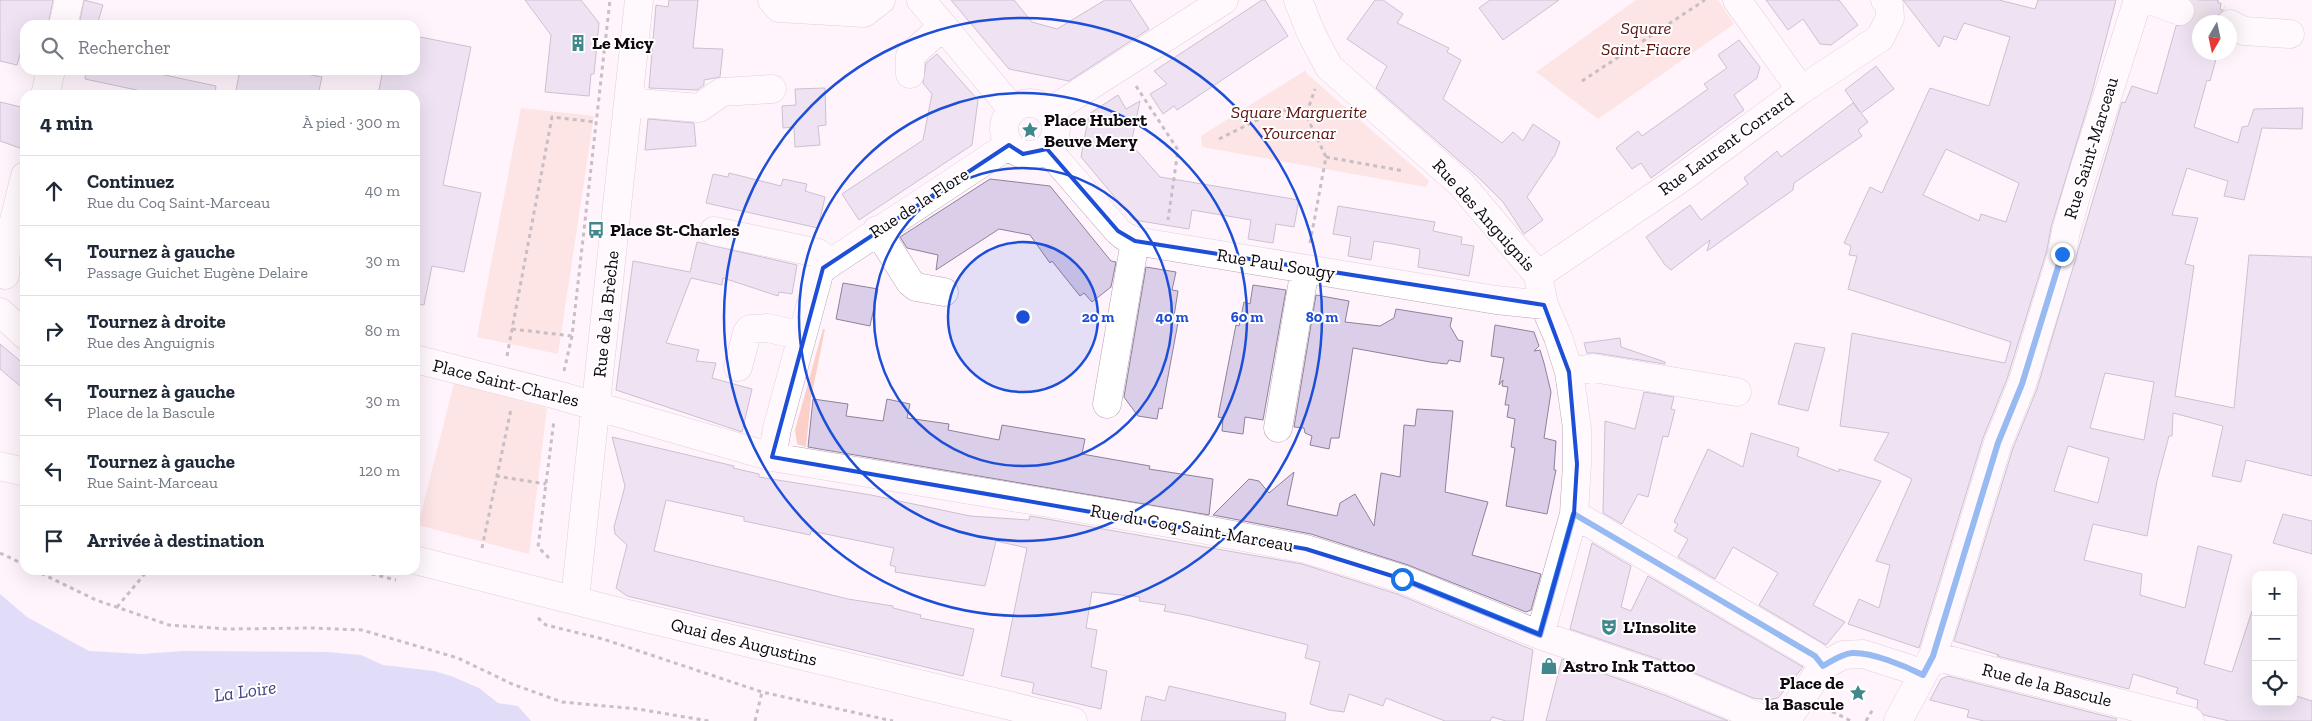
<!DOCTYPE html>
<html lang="fr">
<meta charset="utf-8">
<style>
body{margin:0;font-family:"Zilla Slab",serif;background:#f2f2f3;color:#1f2937}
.controls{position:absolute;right:15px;bottom:15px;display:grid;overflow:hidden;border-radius:10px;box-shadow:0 5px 20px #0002}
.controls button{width:45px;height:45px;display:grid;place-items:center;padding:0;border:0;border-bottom:1px solid #e0e1e3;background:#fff;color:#1f2937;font:25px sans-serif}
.compass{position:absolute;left:2192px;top:15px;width:45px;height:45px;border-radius:50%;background:#fff;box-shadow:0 5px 20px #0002;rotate:189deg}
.stop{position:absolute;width:15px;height:15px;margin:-11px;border:4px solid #1a73e8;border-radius:50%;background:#fff}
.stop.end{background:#1a73e8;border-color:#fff;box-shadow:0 1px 5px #0008}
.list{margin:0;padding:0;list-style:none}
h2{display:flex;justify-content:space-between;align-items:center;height:65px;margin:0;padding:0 20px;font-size:21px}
h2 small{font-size:16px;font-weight:400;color:#747a83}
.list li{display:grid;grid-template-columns:32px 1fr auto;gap:15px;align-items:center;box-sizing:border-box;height:70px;padding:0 20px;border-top:1px solid #e0e1e3}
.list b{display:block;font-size:19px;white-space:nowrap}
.list p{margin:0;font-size:16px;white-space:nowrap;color:#747a83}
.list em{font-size:16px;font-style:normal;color:#747a83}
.icon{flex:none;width:28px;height:28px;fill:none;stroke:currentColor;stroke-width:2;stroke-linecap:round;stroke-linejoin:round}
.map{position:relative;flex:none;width:2312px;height:721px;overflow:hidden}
.search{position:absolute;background:#fff;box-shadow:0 5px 20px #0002;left:20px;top:20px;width:400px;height:55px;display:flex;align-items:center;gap:12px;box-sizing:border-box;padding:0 18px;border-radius:15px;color:#747a83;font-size:19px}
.panel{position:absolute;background:#fff;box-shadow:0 5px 20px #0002;left:20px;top:90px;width:400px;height:485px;border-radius:15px}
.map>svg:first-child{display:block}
.green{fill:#fad0c9}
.water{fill:#bcc2f5}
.building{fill:#dbcee9;stroke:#8d829a;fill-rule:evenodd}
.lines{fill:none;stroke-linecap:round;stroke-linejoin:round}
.minor-tunnel{stroke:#dbd1d8;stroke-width:28;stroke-dasharray:28 14;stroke-linecap:butt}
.minor-casing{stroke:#bba2b5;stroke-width:29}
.major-casing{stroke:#bba2b5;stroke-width:29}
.path{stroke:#867d84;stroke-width:3;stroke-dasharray:4 4;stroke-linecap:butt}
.minor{stroke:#fff;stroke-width:28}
.major{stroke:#fff;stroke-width:28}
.route{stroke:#1a73e8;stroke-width:6}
.marked{fill:none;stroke:#1d4ed8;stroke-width:4;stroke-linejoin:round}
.ring{fill:none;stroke:#1d4ed8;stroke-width:2.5}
.labels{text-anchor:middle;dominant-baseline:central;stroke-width:4;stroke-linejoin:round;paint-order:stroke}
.park-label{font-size:18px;font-style:italic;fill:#5c1610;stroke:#fff}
.poi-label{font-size:18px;font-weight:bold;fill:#10080f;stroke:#fff;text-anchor:start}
.street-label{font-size:18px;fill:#10080f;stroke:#fff}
.water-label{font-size:19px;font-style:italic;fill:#444584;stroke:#fff}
.centre{fill:#1d4ed8;stroke:#fff;stroke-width:2.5}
.ring-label{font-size:15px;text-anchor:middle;font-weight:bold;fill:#1d4ed8;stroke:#fff;stroke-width:4;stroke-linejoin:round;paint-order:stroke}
</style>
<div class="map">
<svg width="2312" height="721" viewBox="0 0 2312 721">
<rect width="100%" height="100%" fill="#fff4fc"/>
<path class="green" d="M1636,0H1718L1734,24L1598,119L1536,72Z
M1306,70L1307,74L1422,174L1429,181L1426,187L1202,147L1201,136Z
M521,108L594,116L558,354L477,337Z
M823,329H825L811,399L806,447L797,444L795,430Z
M454,383L547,408L529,554L418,525Z"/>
<path class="water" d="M0,594L27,617L89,651L142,654L183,651L328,652L361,655L383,665L434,671L451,676L479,688L498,703L518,706L531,721H0Z"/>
<path class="building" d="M0,0H53L48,25H25V37L17,65L0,61Z
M84,0L103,5L97,25H79Z
M525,0H581L599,23L594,74H591L589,96L545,92L551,35Z
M669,0H698L693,48L723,49L720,77L704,80V85L697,90L649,88L656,5L668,7Z
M951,0H1014L1032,22L1057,29L1105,0H1130L1149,29L1069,81L1009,69Z
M1262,0H1265L1288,36L1177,110L1174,106L1163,114L1150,94L1167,84L1154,71Z
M1375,0H1383L1403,14L1397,23L1449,48L1447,52L1461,60L1443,99L1502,143L1513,132L1523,141L1533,124L1560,142L1555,155L1527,197L1543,220L1524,234L1503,202L1480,179L1376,88L1387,66L1347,39Z
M1490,0H1559L1503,40L1479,8Z
M1766,0H1839L1858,25L1831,45L1820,44L1803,19L1788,30Z
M1903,0H1999L2035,9L2038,0H2116L2092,92L2051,227L2047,250L2007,379L1983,438L1919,648L1848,624L1859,599L1879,608L1890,565L1876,561L1912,479L1874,460L1889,433L1840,426L1852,333L2005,363L2011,342L1848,289L1857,256L1849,255L1851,246L1844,243L1870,187L1882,193L1930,88L1989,106L2010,37L1964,23L1956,40L1944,36L1939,47ZM1946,149L2019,183L2006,222L1981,214L1979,221L1923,195Z
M2191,0H2218V3H2221L2220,10H2224L2216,17L2215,22H2200V52H2218L2210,81L2207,80L2194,127L2238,143L2242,127L2248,126L2254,109L2303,108L2302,129L2262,128L2244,200L2224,196L2228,181L2187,168L2172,215L2198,218L2185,264L2194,266L2175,396L2234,408L2249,255L2312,257V476L2246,460L2241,482L2212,476L2223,426L2173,413L2172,436H2169L2157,481L2147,536L2093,524L2084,560L2142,574L2140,595L2185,608L2198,546L2232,555L2204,664L2232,672L2252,611L2256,612V702H2293V695L2312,701V721H2229L2204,715L2197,708L2198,700L2176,693L2178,688L2133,674L2129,689L1997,656L1999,655L1954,641L2013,448L2037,389L2122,102L2125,103L2132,86L2157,94L2176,26L2190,23L2195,16V8ZM2105,373L2154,382L2144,440L2090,428ZM2068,446L2109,458L2098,503L2054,491Z
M415,36L471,47L443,185L481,193L464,272L432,266L424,305L415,304V95H378L383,70H415Z
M1739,40L1760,67L1757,78L1734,95L1744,110L1651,178L1641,163L1632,169L1616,148L1638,131L1642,136L1708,89L1704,84L1727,68L1718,55Z
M937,54L978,100L972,145L859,220L842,194L923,140L932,94L923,83L926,63Z
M1876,66L1894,89L1861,113L1868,122L1858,130L1862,136L1794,183L1793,190L1707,251L1710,240L1671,270L1665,265L1646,237L1690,205L1701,220L1748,184L1744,178L1777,151L1781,157L1853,103L1860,112L1845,90Z
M86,70H141L216,86L215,95H160L85,79Z
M240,70H285L322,77L318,95H235Z
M825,88L826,125L818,126L820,145L795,147L794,127L783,128L782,106L796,105L795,89Z
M1118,95L1126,109L1140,101L1131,144L1160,177L1299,200L1294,227L1276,224L1273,243L1248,239L1251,220L1192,210L1189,229L1134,220L1081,157L1089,114Z
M0,102L25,108V126L20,148L0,141Z
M648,119L694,123L696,146L645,150Z
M729,173L781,186L783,179L807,184L805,191L825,197L818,228L706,203L713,174L728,177Z
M990,179L1050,186L1111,261L1116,262L1111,287L1092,302L1084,293L1080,296L1052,261L1050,263L1030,235L999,229L936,270L938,255L907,248L900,237Z
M1338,206L1435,222L1433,231L1462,237L1461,244L1474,246L1469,276L1418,267L1420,249L1393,244L1374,241L1371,260L1348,256L1351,237L1333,234Z
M697,242L797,265L792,294L779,292L778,296L723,278L722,285L691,278L666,343L699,350L696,361L716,363L712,378L752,389L742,432L616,390L633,261L690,272Z
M1146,267L1176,272L1172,290L1178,291L1174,316L1179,317L1162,409L1159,408L1157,419L1138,416L1124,397Z
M843,283L878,289L870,326L836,319Z
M1253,285L1286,290L1263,420L1245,417L1243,434L1222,431L1223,418L1218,417L1236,325L1239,326L1244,302L1250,304Z
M1316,295L1349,301L1345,322L1380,326L1394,318L1396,309L1452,318L1450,326L1458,340L1463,341L1460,362L1449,360L1447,364L1430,362L1353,348L1339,438H1331L1329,449L1310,445L1312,436L1305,433L1304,428L1294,427Z
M1495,325L1534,332L1539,346L1534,351L1540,350L1544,363L1551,392L1544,438L1556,441L1554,470H1556L1547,514L1506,506L1515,448L1511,447L1515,419L1507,417L1509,405H1505L1508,387L1502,386L1503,380L1499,385L1504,358L1491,356Z
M1620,338L1621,347L1665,362V364L1596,353H1587L1584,343Z
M1795,343L1825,348L1808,411L1778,404Z
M0,344L25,365V390L0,369Z
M1644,392L1674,397L1671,409L1675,410L1668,437L1663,436L1648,497L1638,494L1622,524L1603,513L1605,421L1635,429Z
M813,399L848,404L846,416L883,421L887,399L910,404L907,418L949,424L948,430L999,440L1002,425L1085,439L1082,454L1150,466L1149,469L1213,479L1209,515L808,447Z
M1417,409L1453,411L1445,492L1488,502L1472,555L1541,574L1531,610L1526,612L1408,565L1311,534L1213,515L1249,479L1259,481L1269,493L1294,472L1287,505L1337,516L1340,503L1355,494L1374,526L1381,473L1400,477L1404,425L1415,426Z
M1751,433L1799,448L1797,456L1839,472V469L1881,481L1813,605L1845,622L1826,645L1759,605L1778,573L1733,547L1715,579L1678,557L1688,539L1674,531L1678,524L1674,522L1708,449L1743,467Z
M612,437L734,466L733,468L759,474V477L871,495L970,516L1029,520L1030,516L1302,564L1397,594L1533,650L1523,721H1506L1492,717L1490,721H1445L1386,698L1383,706L1349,694L1344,712L1329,710L1310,704L1320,662L1305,658L1308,645L1191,616L1164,611L1166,605L1139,601L1140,597L1092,592L1086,628L1097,630L1091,667L1107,671L1101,709L1032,693L1034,683L1001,676L1027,548L996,541L985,586L895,572L896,567L890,565L894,548L811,531L810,535L744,521V517L666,500L654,551L848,599L893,606V608L921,615L920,618L974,629L963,676L627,596L616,588L627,545L615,534L614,527L625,486Z
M2283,514L2312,521V554L2273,543Z
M1592,543L1631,566L1621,607L1631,611L1648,576L1803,667L1778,698L1768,700L1753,698L1678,666L1570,629Z
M1562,659L1667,696L1728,721H1546Z
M1948,676L2117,719L2116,721H1984L1967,717L1969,710L1930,700L1941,679Z
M1169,686L1286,713L1285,721H1141L1146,696L1165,701Z"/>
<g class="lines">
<path class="minor-tunnel" d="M2180,11L2222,20"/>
<g class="minor-casing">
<path id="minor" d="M772,0L779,8L864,13L881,0
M921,0L1013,110
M1298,0L1311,33L1329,67L1461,184L1538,275L1544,305L1558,337L1569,372L1577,428V464L1574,514L1540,635
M1737,0L1801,90
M2150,0L2180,11
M2230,24L2244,31L2290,34
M63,25L69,0
M910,74V56L943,26
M45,95L51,70
M628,102L699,108L722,92L772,89
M1004 129a26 26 0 1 1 52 0a26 26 0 1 1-52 0Z
M1049,112L1224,0
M1047,149L1118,231L1124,236L1135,241L1496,300L1544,305
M877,230L910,282L916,287L944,292
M714,231L818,253L830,262
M5,275V257L25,176
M1538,275L1680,179L1801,90L1880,38L1890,18L1889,5L1885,0
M415,359L557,395L772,457L1180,525L1306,549L1402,579L1540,635L1673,681L1768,721
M738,367L747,333L750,329L768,328L802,336
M1569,372L1593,368L1737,392
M1107,404L1135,241
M1278,428L1305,269
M772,457L777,429L819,274L823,268L1009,145
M0,466L25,472
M1574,514L1815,656L1823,666
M575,599L639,0
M1933,656L2190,721
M1786,721L1823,666L1843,655L1863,654L1907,668L1923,675
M1898,721L1933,656L1998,443L2022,384L2062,254L2066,231L2082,176L2138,0"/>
</g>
<g class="major-casing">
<path id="major" d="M0,312L25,335
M415,560L620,612L1073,721"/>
</g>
<path class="path" d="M1582,81L1705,0
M1136,86L1178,150L1168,220
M1219,139L1279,109L1306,115
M1326,157L1404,171
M1310,243L1326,157L1306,115L1315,89
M512,329L572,336
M507,356L552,117L595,122
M564,371L572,336L610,0
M496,476L546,484
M482,548L511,409
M0,553L25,565
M549,558L538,547L554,420
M34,570L96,600L169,625L228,629L312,628L362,630L458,658L512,684L562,702L638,709L709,721
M356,570L396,580
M117,607L148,570
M538,618L546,625L603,639L762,692L893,721
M1825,708L1851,721
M755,721L762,692
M1866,721L1873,709"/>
<use href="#minor" class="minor"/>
<use href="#major" class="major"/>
</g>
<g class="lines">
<path class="route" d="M1402,579L1540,635L1574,514L1815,656L1823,666C1832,661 1841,654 1852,653C1872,652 1905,666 1923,675L1933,656L1998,443L2022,384L2062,254"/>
</g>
<path d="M0 0H2312V721H0ZM1009,145L1023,154L1047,149L1118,231L1135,241L1544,305L1569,372L1577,464L1574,514L1540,635L1402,579L1306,549L772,457L823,268Z" fill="#fff4fc" fill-opacity=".55" fill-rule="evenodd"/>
<path class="marked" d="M1009,145L1023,154L1047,149L1118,231L1135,241L1544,305L1569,372L1577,464L1574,514L1540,635L1402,579L1306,549L772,457L823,268Z"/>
<circle cx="1023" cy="317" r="75" fill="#1d4ed8" fill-opacity=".12"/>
<g class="ring">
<circle cx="1023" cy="317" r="75"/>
<circle cx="1023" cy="317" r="149"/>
<circle cx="1023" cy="317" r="224"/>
<circle cx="1023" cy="317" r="299"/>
</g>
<defs>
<g id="building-bare" transform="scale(1.35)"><path d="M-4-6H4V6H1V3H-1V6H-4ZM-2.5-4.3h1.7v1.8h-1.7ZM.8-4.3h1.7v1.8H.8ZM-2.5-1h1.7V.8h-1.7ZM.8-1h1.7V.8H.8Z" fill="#40888b" stroke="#fff" stroke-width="2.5" paint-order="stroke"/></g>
<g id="sight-bare" transform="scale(1.35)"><path d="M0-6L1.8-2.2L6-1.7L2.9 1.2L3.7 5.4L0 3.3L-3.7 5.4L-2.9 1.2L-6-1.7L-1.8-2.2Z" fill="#40888b" stroke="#fff" stroke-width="2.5" paint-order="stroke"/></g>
<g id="bus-bare" transform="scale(1.35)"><path d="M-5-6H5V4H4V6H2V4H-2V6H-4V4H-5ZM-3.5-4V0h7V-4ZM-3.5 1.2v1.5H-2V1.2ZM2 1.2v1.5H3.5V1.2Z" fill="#40888b" stroke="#fff" stroke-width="2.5" paint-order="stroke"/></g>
<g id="theatre-bare" transform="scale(1.35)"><path d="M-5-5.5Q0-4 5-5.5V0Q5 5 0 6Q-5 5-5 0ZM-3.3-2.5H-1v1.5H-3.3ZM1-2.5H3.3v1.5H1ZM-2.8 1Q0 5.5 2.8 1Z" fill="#40888b" stroke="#fff" stroke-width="2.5" paint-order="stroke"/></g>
<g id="shop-bare" transform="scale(1.35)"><path d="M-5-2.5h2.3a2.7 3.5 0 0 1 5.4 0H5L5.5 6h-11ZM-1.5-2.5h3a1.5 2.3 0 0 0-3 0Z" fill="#40888b" stroke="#fff" stroke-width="2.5" paint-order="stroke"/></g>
</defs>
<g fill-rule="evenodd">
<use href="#building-bare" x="578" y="43"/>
<use href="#sight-bare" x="1030" y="130"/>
<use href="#bus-bare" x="596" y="230"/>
<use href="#theatre-bare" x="1609" y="627"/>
<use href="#shop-bare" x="1549" y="666"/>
<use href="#sight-bare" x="1858" y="693"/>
</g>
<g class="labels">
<g class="park-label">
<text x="1646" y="28">Square<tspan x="1646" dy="21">Saint-Fiacre</tspan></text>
<text x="1299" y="112">Square Marguerite<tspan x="1299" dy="21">Yourcenar</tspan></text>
</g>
<g class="poi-label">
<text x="592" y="43">Le Micy</text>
<text x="1044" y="120">Place Hubert<tspan x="1044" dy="21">Beuve Mery</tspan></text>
<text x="610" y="230">Place St-Charles</text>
<text x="1623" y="627">L'Insolite</text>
<text x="1563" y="666">Astro Ink Tattoo</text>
<text x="1844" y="683" text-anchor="end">Place de<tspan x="1844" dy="21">la Bascule</tspan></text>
</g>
<g class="street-label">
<text transform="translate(1726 144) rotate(-36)">Rue Laurent Corrard</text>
<text transform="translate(2091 148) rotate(-73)">Rue Saint-Marceau</text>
<text transform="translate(919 203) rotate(-33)">Rue de la Flore</text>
<text transform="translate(1484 215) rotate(48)">Rue des Anguignis</text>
<text transform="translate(1276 264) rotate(9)">Rue Paul Sougy</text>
<text transform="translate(606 314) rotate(-84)">Rue de la Brèche</text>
<text transform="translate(506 383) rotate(14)">Place Saint-Charles</text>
<text transform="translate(1192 528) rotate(10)">Rue du Coq Saint-Marceau</text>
<text transform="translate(744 642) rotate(14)">Quai des Augustins</text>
<text transform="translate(2047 685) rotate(14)">Rue de la Bascule</text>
</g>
<g class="water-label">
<text transform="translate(245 691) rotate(-8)">La Loire</text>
</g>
</g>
<circle cx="1023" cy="317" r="8" class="centre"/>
<g class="ring-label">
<text x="1098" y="322">20 m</text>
<text x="1172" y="322">40 m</text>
<text x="1247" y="322">60 m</text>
<text x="1322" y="322">80 m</text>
</g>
</svg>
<div class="controls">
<button>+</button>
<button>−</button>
<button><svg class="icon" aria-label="locate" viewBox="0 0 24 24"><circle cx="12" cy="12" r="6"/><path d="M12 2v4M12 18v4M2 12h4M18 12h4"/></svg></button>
</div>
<svg class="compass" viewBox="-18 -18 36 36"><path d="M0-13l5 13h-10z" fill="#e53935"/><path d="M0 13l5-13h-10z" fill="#747a83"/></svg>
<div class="stop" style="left:1402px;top:579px"></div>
<div class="stop end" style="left:2062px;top:254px"></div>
<div class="search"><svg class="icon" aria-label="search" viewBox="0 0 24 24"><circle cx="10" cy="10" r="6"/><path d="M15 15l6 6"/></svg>Rechercher</div>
<section class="panel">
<h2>4 min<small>À pied · 300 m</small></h2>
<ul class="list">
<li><svg class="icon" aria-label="ahead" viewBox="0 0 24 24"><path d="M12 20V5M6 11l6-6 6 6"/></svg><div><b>Continuez</b><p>Rue du Coq Saint-Marceau</p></div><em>40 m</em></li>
<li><svg class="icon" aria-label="left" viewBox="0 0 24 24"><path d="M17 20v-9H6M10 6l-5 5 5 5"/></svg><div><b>Tournez à gauche</b><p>Passage Guichet Eugène Delaire</p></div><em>30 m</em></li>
<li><svg class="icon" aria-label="right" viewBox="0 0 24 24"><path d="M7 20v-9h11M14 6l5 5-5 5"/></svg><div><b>Tournez à droite</b><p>Rue des Anguignis</p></div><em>80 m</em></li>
<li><svg class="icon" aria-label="left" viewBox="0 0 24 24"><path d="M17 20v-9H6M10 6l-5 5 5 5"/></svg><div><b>Tournez à gauche</b><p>Place de la Bascule</p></div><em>30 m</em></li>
<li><svg class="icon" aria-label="left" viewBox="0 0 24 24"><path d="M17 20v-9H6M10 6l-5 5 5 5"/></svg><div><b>Tournez à gauche</b><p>Rue Saint-Marceau</p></div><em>120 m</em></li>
<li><svg class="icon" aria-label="arrive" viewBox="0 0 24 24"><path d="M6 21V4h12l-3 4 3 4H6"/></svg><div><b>Arrivée à destination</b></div></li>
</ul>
</section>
</div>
